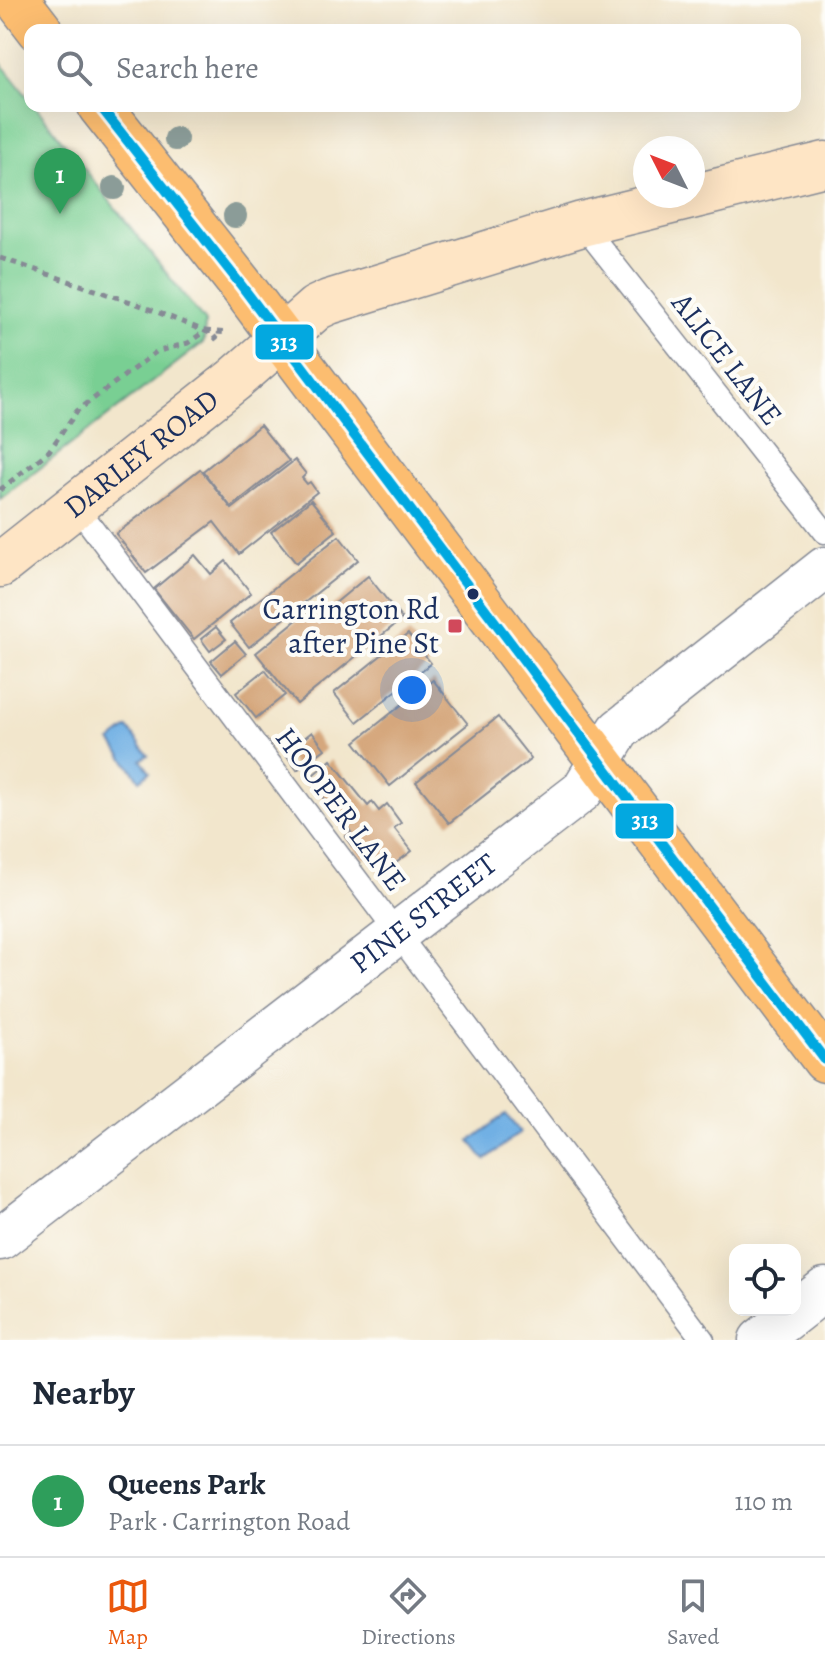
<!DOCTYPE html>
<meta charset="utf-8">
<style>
body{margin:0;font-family:Alegreya,serif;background:#f6f6f7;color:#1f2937}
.controls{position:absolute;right:24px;bottom:24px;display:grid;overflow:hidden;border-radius:16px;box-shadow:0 8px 32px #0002}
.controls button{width:72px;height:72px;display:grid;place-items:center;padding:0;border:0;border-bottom:2px solid #e0e1e3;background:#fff;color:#1f2937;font:40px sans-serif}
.compass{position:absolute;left:633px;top:136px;width:72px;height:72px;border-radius:50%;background:#fff;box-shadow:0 8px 32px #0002;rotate:312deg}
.you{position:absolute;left:412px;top:690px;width:28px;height:28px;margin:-20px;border:6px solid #fff;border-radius:50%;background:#1a73e8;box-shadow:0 0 0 12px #1a73e833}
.badge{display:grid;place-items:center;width:52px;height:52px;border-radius:50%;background:#ea580c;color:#fff;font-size:26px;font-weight:700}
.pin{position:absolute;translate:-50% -66px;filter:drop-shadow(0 2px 4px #0008)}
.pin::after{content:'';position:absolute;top:42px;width:28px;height:24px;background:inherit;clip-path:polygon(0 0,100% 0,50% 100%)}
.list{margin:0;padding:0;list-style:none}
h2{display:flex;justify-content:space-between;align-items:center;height:104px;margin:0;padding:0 32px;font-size:34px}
h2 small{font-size:26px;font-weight:400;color:#747a83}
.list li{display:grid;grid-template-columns:52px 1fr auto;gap:24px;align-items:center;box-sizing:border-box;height:112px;padding:0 32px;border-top:2px solid #e0e1e3}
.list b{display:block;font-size:30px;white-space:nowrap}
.list p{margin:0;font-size:26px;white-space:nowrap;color:#747a83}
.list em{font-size:26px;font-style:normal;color:#747a83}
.icon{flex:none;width:44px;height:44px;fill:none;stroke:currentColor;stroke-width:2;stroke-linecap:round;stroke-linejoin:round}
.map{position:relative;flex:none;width:825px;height:1340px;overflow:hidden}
.search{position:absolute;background:#fff;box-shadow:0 8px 32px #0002;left:24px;right:24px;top:24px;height:88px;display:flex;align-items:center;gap:20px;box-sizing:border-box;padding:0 28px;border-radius:16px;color:#747a83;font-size:30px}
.sheet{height:216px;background:#fff}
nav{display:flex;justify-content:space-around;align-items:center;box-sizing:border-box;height:112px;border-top:2px solid #e0e1e3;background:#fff;font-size:22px;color:#747a83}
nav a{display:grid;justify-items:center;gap:4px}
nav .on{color:#ea580c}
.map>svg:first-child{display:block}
.green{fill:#79cf93;stroke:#4a7f78;stroke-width:2}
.water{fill:#71b0e4;stroke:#4670a1;stroke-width:2}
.building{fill:#d5a77d}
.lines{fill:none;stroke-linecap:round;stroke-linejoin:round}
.service-casing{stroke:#868a95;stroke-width:25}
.minor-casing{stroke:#868a95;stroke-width:45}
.secondary-casing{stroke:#868a95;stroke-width:47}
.primary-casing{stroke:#868a95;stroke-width:47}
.path{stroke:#868a95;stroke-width:5;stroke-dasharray:6 6;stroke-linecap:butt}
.service{stroke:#fff;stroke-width:22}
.minor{stroke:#fff;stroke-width:42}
.secondary{stroke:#fee5c5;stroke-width:44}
.primary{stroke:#fcbd6f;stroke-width:44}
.bus-1-casing{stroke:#fdfcf7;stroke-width:16}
.bus-1{stroke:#03a8e0;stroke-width:10}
.tree{fill:#8b9c98}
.bus-dot{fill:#1b2f5e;stroke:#fdfcf7;stroke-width:3}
.poi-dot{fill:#d1495b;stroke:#fdfcf7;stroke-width:3}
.labels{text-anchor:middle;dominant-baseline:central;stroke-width:8;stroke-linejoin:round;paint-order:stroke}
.street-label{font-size:30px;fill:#1b2f5e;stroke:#fdfcf7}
.poi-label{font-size:30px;fill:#1b2f5e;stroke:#fdfcf7;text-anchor:end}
.line-badge{stroke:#fdfcf7;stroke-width:3}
.badge-label{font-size:22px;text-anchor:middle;font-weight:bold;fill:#fff}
</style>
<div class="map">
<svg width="825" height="1340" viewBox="0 0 825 1340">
<rect width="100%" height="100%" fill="#fdfcf7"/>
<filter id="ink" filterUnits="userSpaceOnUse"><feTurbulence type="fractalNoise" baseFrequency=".0125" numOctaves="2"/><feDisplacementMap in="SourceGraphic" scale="16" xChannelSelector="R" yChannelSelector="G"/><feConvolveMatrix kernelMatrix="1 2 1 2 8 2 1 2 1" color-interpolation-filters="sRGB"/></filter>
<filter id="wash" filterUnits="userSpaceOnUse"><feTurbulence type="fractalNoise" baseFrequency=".006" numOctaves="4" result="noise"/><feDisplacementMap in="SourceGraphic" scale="32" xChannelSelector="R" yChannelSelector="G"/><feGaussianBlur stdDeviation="1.8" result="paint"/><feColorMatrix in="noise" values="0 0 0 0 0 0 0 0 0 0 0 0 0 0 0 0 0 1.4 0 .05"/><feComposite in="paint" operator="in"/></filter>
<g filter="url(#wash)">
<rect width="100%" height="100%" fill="#f2e6cc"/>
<path class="green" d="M0,62L30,100V106H35L205,322L204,342L0,499Z"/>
<path class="water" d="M128,728L148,755L141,760L150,772L140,780L111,741Z
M506,1114L520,1132L485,1160L470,1141Z"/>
<g id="blocks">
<path class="building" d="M260,425L289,461L231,507L203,471Z
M295,460L306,474L302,478L307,484L310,482L317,492L239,554L214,522L146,573L116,534L200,469L232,509Z
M311,500L336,531L296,563L271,532Z
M339,536L358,560L249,647L230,623Z
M195,555L211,574L226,561L251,593L194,639L154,589Z
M368,576L402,619L297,704L256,653L309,610L316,619Z
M216,627L226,639L210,651L201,639Z
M408,634L431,663L357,722L334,693Z
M235,641L246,654L222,674L211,661Z
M265,670L285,695L256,718L236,693Z
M433,680L468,724L390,786L355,742Z
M498,717L531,759L449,823L416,782Z
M312,732L325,749L297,770L285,753Z
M331,760L368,806L372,802L379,811L387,804L401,823L394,828L412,851L381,874L367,856L363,860L345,837L351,832L308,779Z"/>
</g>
</g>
<g filter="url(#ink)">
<use href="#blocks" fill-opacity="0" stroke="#868a95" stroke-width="2"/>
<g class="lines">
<g class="service-casing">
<path id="service" d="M582,224L825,532
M76,506L703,1340"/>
</g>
<g class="minor-casing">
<g id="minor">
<path id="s1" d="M0,1239L582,791L619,730L825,568"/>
<path d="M760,1340L825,1289"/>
</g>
</g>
<g class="secondary-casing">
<g id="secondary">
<path id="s2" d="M0,565L234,380L316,308L329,302L582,224L825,164"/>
</g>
</g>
<g class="primary-casing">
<path id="primary" d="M17,0L40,30
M100,106L241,285L825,1060"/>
</g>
<path class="path" d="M0,258L137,304L212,334L217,340
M0,490L49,451L77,411L156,352L188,343L205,331L228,333"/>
<use href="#service" class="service"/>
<use href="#minor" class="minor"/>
<use href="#secondary" class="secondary"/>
<use href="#primary" class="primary"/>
<g class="bus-1-casing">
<path id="bus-1" d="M100,106L241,285L825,1060"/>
</g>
<use href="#bus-1" class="bus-1"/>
</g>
<g class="tree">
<circle cx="176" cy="139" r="12"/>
<circle cx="114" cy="188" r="12"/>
<circle cx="235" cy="216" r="12"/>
</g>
</g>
<circle class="bus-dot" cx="473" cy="594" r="7"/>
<rect class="poi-dot" x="447" y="618" width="16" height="16" rx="4"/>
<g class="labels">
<g class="street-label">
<text transform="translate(727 359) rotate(52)">ALICE LANE</text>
<text stroke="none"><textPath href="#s2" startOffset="180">DARLEY ROAD</textPath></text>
<text transform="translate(341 809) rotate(53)">HOOPER LANE</text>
<text stroke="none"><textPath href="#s1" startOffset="534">PINE STREET</textPath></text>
</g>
<g class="poi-label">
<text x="439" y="609">Carrington Rd<tspan x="439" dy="34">after Pine St</tspan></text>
</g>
</g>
<g class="line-badge">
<rect x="254" y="323" width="61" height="38" rx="8" fill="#03a8e0"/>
<rect x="614" y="802" width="61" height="38" rx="8" fill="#03a8e0"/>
</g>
<g class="badge-label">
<text x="284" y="350">313</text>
<text x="645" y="828">313</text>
</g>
</svg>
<div class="controls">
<button><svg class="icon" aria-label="locate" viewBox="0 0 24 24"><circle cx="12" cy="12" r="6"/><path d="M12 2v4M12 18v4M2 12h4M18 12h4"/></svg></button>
</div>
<svg class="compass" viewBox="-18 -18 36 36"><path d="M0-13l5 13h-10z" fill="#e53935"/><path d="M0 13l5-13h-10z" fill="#747a83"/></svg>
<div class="you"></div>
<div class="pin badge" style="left:60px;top:214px;background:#2e9e5b">1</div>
<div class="search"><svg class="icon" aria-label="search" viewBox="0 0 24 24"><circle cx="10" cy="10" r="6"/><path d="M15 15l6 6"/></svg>Search here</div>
</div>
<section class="sheet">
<h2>Nearby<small></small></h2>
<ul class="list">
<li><span class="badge" style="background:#2e9e5b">1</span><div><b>Queens Park</b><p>Park · Carrington Road</p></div><em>110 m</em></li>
</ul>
</section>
<nav>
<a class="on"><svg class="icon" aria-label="map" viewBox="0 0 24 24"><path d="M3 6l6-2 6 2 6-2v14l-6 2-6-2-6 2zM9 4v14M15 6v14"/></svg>Map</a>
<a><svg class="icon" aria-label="directions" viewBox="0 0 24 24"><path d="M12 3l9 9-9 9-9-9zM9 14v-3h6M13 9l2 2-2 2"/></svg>Directions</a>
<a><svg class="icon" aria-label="saved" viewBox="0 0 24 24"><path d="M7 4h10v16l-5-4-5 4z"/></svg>Saved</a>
</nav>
